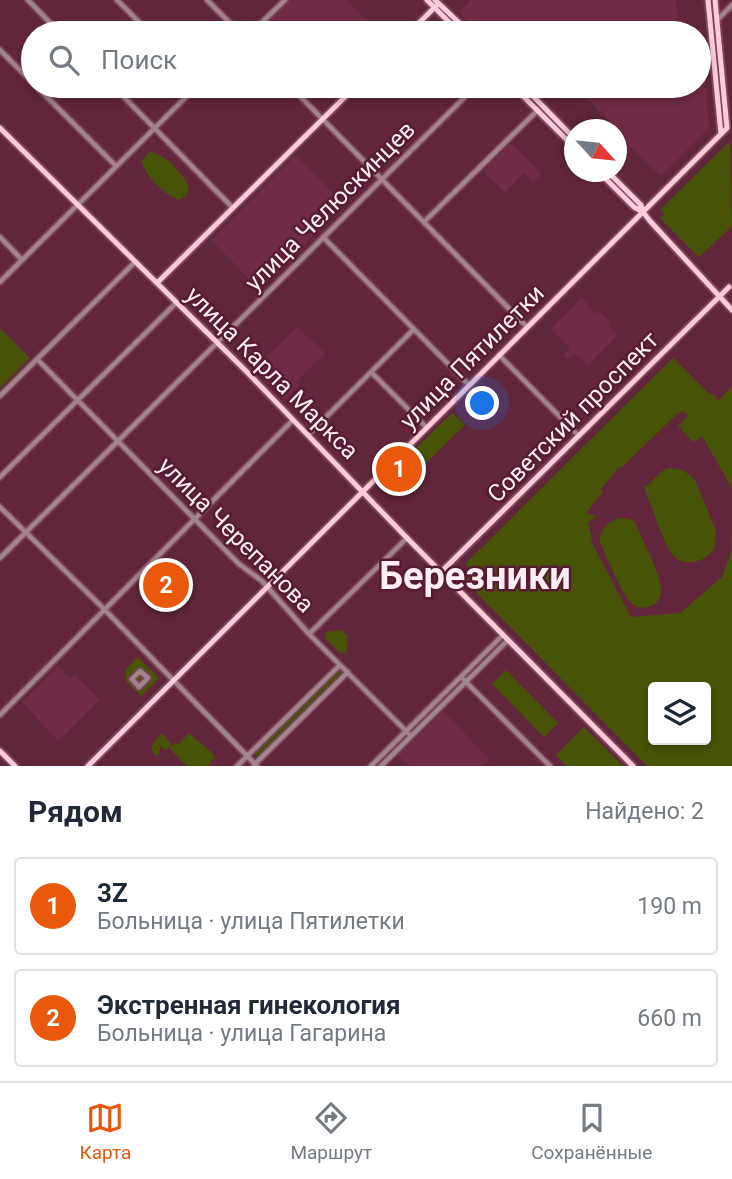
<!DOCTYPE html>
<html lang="ru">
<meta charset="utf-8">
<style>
body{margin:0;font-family:Roboto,sans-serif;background:#f2f2f3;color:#1f2937}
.controls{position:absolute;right:21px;bottom:21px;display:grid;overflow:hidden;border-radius:7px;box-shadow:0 4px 10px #0003}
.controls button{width:63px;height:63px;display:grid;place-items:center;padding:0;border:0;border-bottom:2px solid #e0e1e3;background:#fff;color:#1f2937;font:35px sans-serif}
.compass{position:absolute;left:564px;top:119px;width:63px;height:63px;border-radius:50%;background:#fff;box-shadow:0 4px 10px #0003;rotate:117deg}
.you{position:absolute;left:483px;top:404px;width:24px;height:24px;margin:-18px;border:5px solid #fff;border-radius:50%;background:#1a73e8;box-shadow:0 0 0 10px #1a73e833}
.badge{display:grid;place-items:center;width:46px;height:46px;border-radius:50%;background:#ea580c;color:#fff;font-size:23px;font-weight:700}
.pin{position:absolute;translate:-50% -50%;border:4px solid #fff;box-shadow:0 2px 7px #0006}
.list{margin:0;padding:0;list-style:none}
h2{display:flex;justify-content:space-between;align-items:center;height:91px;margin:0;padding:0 28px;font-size:30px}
h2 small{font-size:23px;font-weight:400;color:#747a83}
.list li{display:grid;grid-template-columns:46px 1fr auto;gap:21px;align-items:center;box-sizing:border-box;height:98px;margin:0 14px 14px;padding:0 14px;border:2px solid #e0e1e3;border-radius:7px}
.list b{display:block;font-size:26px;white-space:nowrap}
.list p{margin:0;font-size:23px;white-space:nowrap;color:#747a83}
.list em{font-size:23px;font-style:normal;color:#747a83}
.icon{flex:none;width:38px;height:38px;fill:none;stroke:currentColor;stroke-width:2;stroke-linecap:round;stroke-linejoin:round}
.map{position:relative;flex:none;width:732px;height:766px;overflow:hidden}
.search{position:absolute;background:#fff;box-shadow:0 4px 10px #0003;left:21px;right:21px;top:21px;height:77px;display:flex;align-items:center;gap:18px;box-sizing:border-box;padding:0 24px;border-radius:38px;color:#747a83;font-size:26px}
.sheet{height:315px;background:#fff}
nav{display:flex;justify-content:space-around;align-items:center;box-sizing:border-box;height:98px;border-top:2px solid #e0e1e3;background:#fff;font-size:19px;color:#747a83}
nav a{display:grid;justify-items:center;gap:4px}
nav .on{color:#ea580c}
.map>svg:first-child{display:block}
.built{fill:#702c46}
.green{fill:#475407;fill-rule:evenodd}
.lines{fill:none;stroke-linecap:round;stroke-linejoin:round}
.minor-casing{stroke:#7b4659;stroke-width:8}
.major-casing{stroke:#7b4659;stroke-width:9}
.minor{stroke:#a3838c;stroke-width:4.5}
.major{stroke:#ffcbda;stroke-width:5}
.labels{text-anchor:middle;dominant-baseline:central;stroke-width:5;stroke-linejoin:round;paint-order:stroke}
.street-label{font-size:24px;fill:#feeef2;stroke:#561b32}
.town-label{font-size:38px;font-weight:bold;fill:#feeef2;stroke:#561b32}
</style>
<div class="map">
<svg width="732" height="766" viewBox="0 0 732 766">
<rect width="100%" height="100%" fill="#62263c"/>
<path class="built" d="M290,0H347L368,22L357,33H256Z
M471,0H676L679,32L701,30L709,128L661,176L624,140L625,138L588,99L555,87L699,86V33H521L514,26L506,33H479L459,12Z
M511,143L541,174L533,182L524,173L505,192L483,171Z
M296,155L344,204L259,289L211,240Z
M582,298L595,314L599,311L611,323L608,325L618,335L588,365L575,353L568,359L563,355L570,348L551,328Z
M297,327L325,353L296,382L299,385L284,400L253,368L258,362L260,363Z
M58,666L70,678L75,675L99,700L58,741L22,702Z
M443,711L489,759L482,766H409L398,755Z"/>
<path class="green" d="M730,141L732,226L699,257L660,218L664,215L661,209Z
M149,152C163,152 188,177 189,190L185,197L179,200C166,196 144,175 142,161Z
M0,328L30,358L0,388Z
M673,358L709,394L714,395L718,401L732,386V488L702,436L693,442L678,426L688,416L684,411L678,413L622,467H619L601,489L603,492L586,513L596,516L588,523L592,539H590L631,617L680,613L722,577L731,552L732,530V766H647L466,582L470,572L466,563ZM706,687V740H653V687Z
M452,413L465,425L425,464L412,452Z
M669,468L683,470L695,480L716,531L714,549C704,563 683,568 672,554C664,544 650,502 644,487C654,483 656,472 669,468Z
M619,518L630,519L635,522C643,542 658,568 661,588C664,604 644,613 632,604C624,599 605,553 600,542C599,528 607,523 619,518Z
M342,630L345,634L348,635L346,653H340L325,638L326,632Z
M138,657L159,678L141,696L126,681V669Z
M338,669L344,675L259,758L253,752Z
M506,670L558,723L544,737L492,684Z
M584,727L623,766H566L556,755Z
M189,733C198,742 209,748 216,758L211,761L209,766H187L171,750V747L164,750L161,746L158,756L155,755L151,748L156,739L161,734L166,737L172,746L175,743L179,744Z"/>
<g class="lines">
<g class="minor-casing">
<path id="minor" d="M28,0L60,33
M117,0L150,33
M207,0L240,33
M717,20L732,5
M251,33L285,0
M0,50L33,83
M36,86L116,166
M113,86L233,208
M290,86L527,327
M424,222L538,110
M0,237L22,260
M323,237L469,385
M0,282L197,86
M499,355L579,436
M37,359L239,564L262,581L309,634L411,736
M371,372L426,427
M0,396L135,262
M308,435L414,329
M0,477L176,303
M0,507L101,606L257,766
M0,558L476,86
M309,634L407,538
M140,671L148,678L139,687L132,679Z
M461,677L550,766
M0,715L293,420
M254,765L348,672
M237,766L340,665
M371,766L503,635
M381,766L508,640"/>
</g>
<g class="major-casing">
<path id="major" d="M427,0L460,33
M435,0L470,33
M708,0L721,134
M409,33L436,6
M513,86L574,147
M523,86L574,138
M0,128L247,372L407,538L633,766
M599,172L634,207L643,212
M608,172L641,205L643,212L650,221L732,310
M157,283L356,86
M441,572L729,287
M0,751L15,766
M88,766L727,128L715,0"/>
</g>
<use href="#minor" class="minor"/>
<use href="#major" class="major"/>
</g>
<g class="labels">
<g class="street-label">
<text transform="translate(330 206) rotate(-45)">улица Челюскинцев</text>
<text transform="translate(472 357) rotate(-45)">улица Пятилетки</text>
<text transform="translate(272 373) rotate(45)">улица Карла Маркса</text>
<text transform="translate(573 417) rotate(-45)">Советский проспект</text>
<text transform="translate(236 535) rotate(45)">улица Черепанова</text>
</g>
<g class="town-label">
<text x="475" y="576">Березники</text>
</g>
</g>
</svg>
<div class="controls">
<button><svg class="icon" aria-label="layers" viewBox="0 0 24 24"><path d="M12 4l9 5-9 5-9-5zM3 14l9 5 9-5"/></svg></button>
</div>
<svg class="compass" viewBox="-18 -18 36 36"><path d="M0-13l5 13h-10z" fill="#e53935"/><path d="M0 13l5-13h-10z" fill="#747a83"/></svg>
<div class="you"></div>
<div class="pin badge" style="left:399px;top:469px">1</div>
<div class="pin badge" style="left:166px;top:585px">2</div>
<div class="search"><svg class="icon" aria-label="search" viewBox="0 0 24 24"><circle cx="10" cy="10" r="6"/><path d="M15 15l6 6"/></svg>Поиск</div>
</div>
<section class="sheet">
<h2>Рядом<small>Найдено: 2</small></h2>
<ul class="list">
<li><span class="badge">1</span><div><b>3Z</b><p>Больница · улица Пятилетки</p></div><em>190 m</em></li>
<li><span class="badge">2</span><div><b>Экстренная гинекология</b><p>Больница · улица Гагарина</p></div><em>660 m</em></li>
</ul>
</section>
<nav>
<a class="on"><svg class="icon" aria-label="map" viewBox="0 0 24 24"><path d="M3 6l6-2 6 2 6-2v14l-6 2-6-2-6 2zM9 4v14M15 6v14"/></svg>Карта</a>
<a><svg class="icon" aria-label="directions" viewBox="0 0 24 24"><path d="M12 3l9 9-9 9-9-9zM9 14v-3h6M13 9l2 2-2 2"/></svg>Маршрут</a>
<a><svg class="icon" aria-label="saved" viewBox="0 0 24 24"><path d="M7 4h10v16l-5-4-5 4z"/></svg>Сохранённые</a>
</nav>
